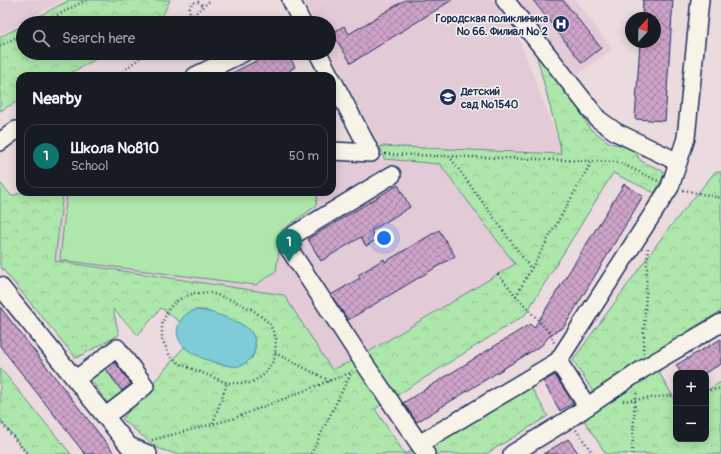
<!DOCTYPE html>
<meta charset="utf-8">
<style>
body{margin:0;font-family:Pangolin,sans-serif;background:#20242c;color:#f1f3f6}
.controls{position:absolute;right:12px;bottom:12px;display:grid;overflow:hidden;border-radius:8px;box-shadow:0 2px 10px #0003}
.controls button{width:36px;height:36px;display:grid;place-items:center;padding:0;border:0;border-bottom:1px solid #363941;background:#171b24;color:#f1f3f6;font:20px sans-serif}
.compass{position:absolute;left:625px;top:12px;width:36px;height:36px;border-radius:50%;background:#171b24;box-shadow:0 2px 10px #0003;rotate:22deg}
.you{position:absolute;left:384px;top:238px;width:14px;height:14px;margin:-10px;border:3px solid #fff;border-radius:50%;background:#1a73e8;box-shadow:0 0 0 6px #1a73e833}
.badge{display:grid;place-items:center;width:26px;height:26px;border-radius:50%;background:#0f766e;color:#fff;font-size:13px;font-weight:700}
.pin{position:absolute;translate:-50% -33px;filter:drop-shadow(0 1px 2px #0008)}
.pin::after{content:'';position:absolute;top:21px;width:14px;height:12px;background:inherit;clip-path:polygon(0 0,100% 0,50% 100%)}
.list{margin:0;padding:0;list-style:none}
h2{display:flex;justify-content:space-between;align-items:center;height:52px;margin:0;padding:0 16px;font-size:17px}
h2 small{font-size:13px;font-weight:400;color:#9ea1a6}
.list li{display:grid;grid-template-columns:26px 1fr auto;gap:12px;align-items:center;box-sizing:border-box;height:64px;margin:0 8px 8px;padding:0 8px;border:1px solid #363941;border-radius:12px}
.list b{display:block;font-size:15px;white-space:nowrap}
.list p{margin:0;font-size:13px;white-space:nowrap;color:#9ea1a6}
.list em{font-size:13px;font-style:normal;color:#9ea1a6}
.icon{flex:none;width:22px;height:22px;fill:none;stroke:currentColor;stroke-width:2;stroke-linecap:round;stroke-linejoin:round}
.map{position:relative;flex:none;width:721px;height:454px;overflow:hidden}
.search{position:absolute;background:#171b24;box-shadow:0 2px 10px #0003;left:16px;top:16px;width:320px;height:44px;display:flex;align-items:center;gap:10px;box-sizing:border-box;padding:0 14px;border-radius:22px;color:#9ea1a6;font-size:15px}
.panel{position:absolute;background:#171b24;box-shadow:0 2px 10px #0003;left:16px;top:72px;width:320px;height:124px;border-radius:12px}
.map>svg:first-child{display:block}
.built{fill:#e2cad7}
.grass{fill:url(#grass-tufts);stroke:#648b84}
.forest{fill:url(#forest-crowns);stroke:#648b84}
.pitch{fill:#aee7ab;stroke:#648b84}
.water{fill:#7dccd8;stroke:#568da7}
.building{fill:url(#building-cross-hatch);stroke:#1b2f5e}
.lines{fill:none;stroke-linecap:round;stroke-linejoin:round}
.minor-casing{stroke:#1b2f5e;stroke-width:20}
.path{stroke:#1b2f5e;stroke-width:2.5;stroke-dasharray:1 3;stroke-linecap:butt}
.minor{stroke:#f7f3e8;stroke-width:17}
.labels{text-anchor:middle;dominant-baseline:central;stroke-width:3;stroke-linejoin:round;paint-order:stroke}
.poi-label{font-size:11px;font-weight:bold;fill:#1b2f5e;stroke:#f7f3e8;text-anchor:end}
</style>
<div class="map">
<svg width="721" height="454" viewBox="0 0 721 454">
<defs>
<pattern id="grass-tufts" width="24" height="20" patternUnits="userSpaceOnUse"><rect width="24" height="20" fill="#aee7ab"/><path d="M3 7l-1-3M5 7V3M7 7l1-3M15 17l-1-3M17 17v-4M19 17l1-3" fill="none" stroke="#95c696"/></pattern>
<pattern id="forest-crowns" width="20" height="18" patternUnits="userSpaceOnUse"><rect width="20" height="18" fill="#aee7ab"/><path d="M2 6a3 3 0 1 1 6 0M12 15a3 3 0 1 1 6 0" fill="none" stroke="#95c696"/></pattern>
<pattern id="building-cross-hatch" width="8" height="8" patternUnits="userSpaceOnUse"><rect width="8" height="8" fill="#cea3c8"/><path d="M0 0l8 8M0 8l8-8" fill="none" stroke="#a685a6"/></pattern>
</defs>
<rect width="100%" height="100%" fill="#ebdbde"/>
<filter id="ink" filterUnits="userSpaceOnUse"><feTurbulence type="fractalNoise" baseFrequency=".025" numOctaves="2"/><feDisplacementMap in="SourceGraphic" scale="8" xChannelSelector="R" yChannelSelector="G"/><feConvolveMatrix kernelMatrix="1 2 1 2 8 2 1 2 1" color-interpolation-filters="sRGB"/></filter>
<g filter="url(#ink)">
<path class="built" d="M0,0H63L0,34Z
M303,0H494L511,19L560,145L561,154L380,146L329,49V23H315Z
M511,0H575L612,49L572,79Z
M332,156L440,164L515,264L360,357L332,370L284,295L55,261L63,192H332Z"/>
<path class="grass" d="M103,366L124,394L109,405L88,376Z"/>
<path class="forest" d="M69,0H170L159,23H26Z
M23,25V53H107L65,76H20V100L0,111V37Z
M536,53L577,107L590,129L610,143L631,147L641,161L665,172L655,193L613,173L525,315L375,409L405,454L531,387L548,416L486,454H176L157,448L122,419L184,347C192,353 214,364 224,365C231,365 245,360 252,358C265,332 239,321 218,315C211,313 204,309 197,310C190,311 183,316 180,322L161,308L138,335L113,309L119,335L76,358L0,266V183L12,196L23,192H63L55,261L284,295L332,370L360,357L515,264L440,164L384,159L380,146L561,154L560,145Z
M715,172H721V311L691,329L659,372L676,402V439H706V391L721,382V454H606L585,422L592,390L573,360L665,233Z
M0,368L71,454H28L0,420Z"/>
<path class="pitch" d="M67,192H318L316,206L282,230L276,271L256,285L60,260Z"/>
<path class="water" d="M195,310C208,310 243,321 251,332C262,347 250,370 230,366C212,363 171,351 178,326C181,317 187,313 195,310Z"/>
<path class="building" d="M405,0H452L351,63L332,33L344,26L349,34Z
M533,0H563L601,48L582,63Z
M643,0H673L665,121L635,119L640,42H655V18H642Z
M272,53H288L295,67L289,71L291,76H226Z
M624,184L643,196L564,327L551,334L542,345L417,422L403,403L530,324L534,328Z
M398,185L410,207L371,231L376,240L366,246L361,237L321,261L308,239Z
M439,230L455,256L348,320L331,295L360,278L358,275L384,259L385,262Z
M0,307L115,454H85L0,346Z
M721,339V364L705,373H681L676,365Z
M115,362L131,384L122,391L106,369Z
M555,375L573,403L560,411L543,381Z
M568,439L579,454H543Z"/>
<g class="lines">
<g class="minor-casing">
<path id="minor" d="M291,0L302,23
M505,0L598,119L616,132L678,162
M318,53L330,76
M195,76L243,53
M332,79L371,153
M0,142L16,130H20
M332,151L371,153
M392,175L292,236L288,247L360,357L426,454
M0,286L129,446L148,454
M558,361L587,406
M76,379L117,348L145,386L106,416
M419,444L558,361L670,187L686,138L700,0
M512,454L569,419L643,369L721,323"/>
</g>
<path class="path" d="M191,16L189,9L192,3L198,2L204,6
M43,23L86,0
M184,23L211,0
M0,46L23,34
M117,76L146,53
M385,154L618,162L658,181
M449,156L531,269
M683,190L721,198
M498,274L516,296L551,334L554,343
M194,293H211L232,300L253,310L269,323L276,338L275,353L274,360L265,374L251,383H227L180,364L170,356L162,339V323L169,308L178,300Z
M516,296L592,161
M275,353L330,381
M643,353L648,248
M706,391L721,388
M623,401L676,395
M0,421L27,454
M213,423L227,383
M576,430L593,454
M152,440L232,419L352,372
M311,454L352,371
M632,454L635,400L637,391"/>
<use href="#minor" class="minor"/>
</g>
</g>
<defs>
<g id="hospital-disc" transform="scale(0.9)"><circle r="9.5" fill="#1b2f5e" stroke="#f7f3e8"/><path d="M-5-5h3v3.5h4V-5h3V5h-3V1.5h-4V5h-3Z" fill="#fff"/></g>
<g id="school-disc" transform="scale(0.9)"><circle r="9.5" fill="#1b2f5e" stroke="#f7f3e8"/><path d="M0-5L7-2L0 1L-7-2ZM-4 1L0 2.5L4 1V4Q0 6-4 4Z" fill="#fff"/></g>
</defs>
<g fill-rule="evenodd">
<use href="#hospital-disc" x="561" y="24"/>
<use href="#school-disc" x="448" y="97"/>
</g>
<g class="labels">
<g class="poi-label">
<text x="548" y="18">Городская поликлиника<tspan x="548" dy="13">№ 66. Филиал № 2</tspan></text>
<text x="461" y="91" text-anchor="start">Детский<tspan x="461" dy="13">сад №1540</tspan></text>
</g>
</g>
</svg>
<div class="controls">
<button>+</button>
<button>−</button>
</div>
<svg class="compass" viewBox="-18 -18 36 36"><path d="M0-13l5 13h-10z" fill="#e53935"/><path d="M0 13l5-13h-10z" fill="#9ea1a6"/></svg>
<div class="you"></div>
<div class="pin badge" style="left:289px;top:262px">1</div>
<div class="search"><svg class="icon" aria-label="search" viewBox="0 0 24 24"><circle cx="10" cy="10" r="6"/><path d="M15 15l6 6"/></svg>Search here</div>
<section class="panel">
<h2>Nearby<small></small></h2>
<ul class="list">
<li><span class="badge">1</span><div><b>Школа №810</b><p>School</p></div><em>50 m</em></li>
</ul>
</section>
</div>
